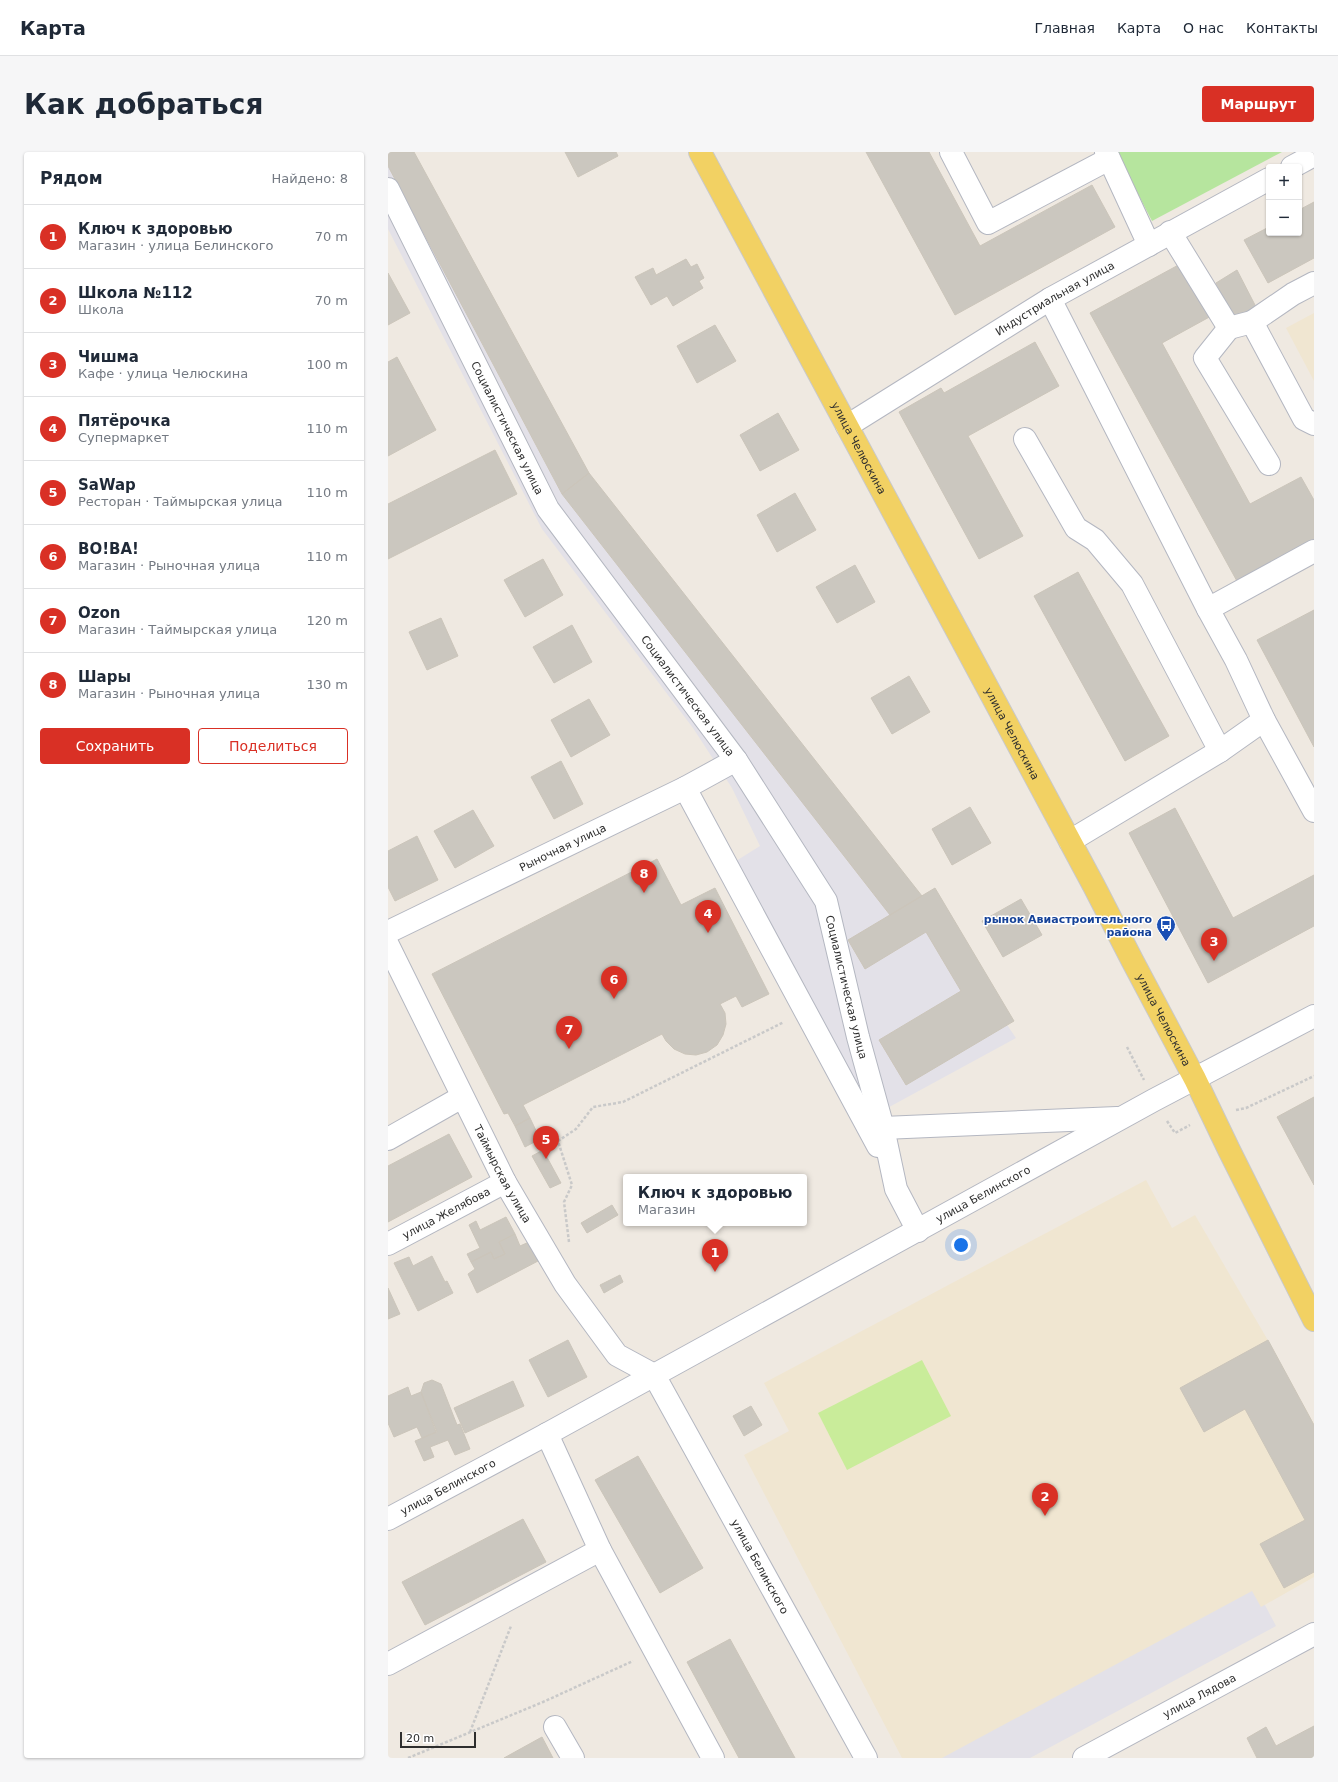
<!DOCTYPE html>
<html lang="ru">
<meta charset="utf-8">
<style>
body{margin:0;font-family:"DejaVu Sans",sans-serif;background:#f6f6f7;color:#1f2937}
.controls{position:absolute;right:12px;top:12px;display:grid;overflow:hidden;border-radius:4px;box-shadow:0 1px 3px #0004}
.controls button{width:36px;height:36px;display:grid;place-items:center;padding:0;border:0;border-bottom:1px solid #e0e1e3;background:#fff;color:#1f2937;font:20px sans-serif}
.scale{position:absolute;left:12px;bottom:10px;width:76px;box-sizing:border-box;padding-left:4px;border:2px solid #2e2e2e;border-top:0;font-size:11px;line-height:14px;white-space:nowrap;color:#2e2e2e;-webkit-text-stroke:3px #fff;paint-order:stroke}
.you{position:absolute;left:573px;top:1093px;width:14px;height:14px;margin:-10px;border:3px solid #fff;border-radius:50%;background:#1a73e8;box-shadow:0 0 0 6px #1a73e833}
.badge{display:grid;place-items:center;width:26px;height:26px;border-radius:50%;background:#d93025;color:#fff;font-size:13px;font-weight:700}
.pin{position:absolute;translate:-50% -33px;filter:drop-shadow(0 1px 2px #0008)}
.pin::after{content:'';position:absolute;top:21px;width:14px;height:12px;background:inherit;clip-path:polygon(0 0,100% 0,50% 100%)}
.popup{position:absolute;left:235px;top:1022px;width:184px;height:52px;box-sizing:border-box;display:grid;place-content:center;border-radius:4px;background:#fff;filter:drop-shadow(0 1px 3px #0005);font-size:13px;white-space:nowrap;color:#747a83}
.popup b{font-size:15px;color:#1f2937}
.popup::after{content:'';position:absolute;left:50%;top:100%;margin-left:-8px;border:8px solid transparent;border-top-color:#fff}
.list{margin:0;padding:0;list-style:none}
h2{display:flex;justify-content:space-between;align-items:center;height:52px;margin:0;padding:0 16px;font-size:17px}
h2 small{font-size:13px;font-weight:400;color:#747a83}
.list li{display:grid;grid-template-columns:26px 1fr auto;gap:12px;align-items:center;box-sizing:border-box;height:64px;padding:0 16px;border-top:1px solid #e0e1e3}
.list b{display:block;font-size:15px;white-space:nowrap}
.list p{margin:0;font-size:13px;white-space:nowrap;color:#747a83}
.list em{font-size:13px;font-style:normal;color:#747a83}
.actions{display:flex;gap:8px;padding:12px 16px}
.actions a{flex:1;padding:9px 0;border:1px solid #d93025;border-radius:4px;text-align:center;font-size:14px;color:#d93025}
.actions .main{background:#d93025;color:#fff}
.map{position:relative;flex:none;width:926px;height:1606px;overflow:hidden;border-radius:4px}
header{display:flex;align-items:center;gap:24px;box-sizing:border-box;height:56px;padding:0 20px;background:#fff;border-bottom:1px solid #e0e1e3}
header strong{font-size:19px}
nav{display:flex;gap:22px;margin-inline-start:auto;font-size:14px}
.intro{display:flex;align-items:center;justify-content:space-between;box-sizing:border-box;height:96px;padding:0 24px}
h1{margin:0;font-size:28px}
.button{padding:10px 18px;border-radius:4px;background:#d93025;color:#fff;font-size:14px;font-weight:700}
main{display:flex;gap:24px;padding:0 24px}
aside{flex:1;background:#fff;border-radius:4px;box-shadow:0 1px 3px #0004}
.map>svg:first-child{display:block}
.industrial{fill:#e3e1e8}
.education{fill:#f0e6d1}
.green{fill:#b6e59e}
.pitch{fill:#c9ec9a}
.building{fill:#cbc7bf;stroke:#cbc5ba}
.lines{fill:none;stroke-linecap:round;stroke-linejoin:round}
.minor-casing{stroke:#b4b7c1;stroke-width:24}
.major-casing{stroke:#c9c9c9;stroke-width:24}
.path{stroke:#c9c9c9;stroke-width:2.5;stroke-dasharray:3 2;stroke-linecap:butt}
.minor{stroke:#fff;stroke-width:22}
.major{stroke:#f2d163;stroke-width:22}
.labels{text-anchor:middle;dominant-baseline:central;stroke-width:3;stroke-linejoin:round;paint-order:stroke}
.street-label{font-size:11px;fill:#2e2e2e;stroke:#fff}
.transit-label{font-size:11px;font-weight:bold;fill:#164399;stroke:#fff;text-anchor:end}
</style>
<header>
<strong>Карта</strong>
<nav><a>Главная</a><a>Карта</a><a>О нас</a><a>Контакты</a></nav>
</header>
<div class="intro"><h1>Как добраться</h1><a class="button">Маршрут</a></div>
<main>
<aside>
<h2>Рядом<small>Найдено: 8</small></h2>
<ul class="list">
<li><span class="badge">1</span><div><b>Ключ к здоровью</b><p>Магазин · улица Белинского</p></div><em>70 m</em></li>
<li><span class="badge">2</span><div><b>Школа №112</b><p>Школа</p></div><em>70 m</em></li>
<li><span class="badge">3</span><div><b>Чишма</b><p>Кафе · улица Челюскина</p></div><em>100 m</em></li>
<li><span class="badge">4</span><div><b>Пятёрочка</b><p>Супермаркет</p></div><em>110 m</em></li>
<li><span class="badge">5</span><div><b>SaWap</b><p>Ресторан · Таймырская улица</p></div><em>110 m</em></li>
<li><span class="badge">6</span><div><b>ВО!ВА!</b><p>Магазин · Рыночная улица</p></div><em>110 m</em></li>
<li><span class="badge">7</span><div><b>Ozon</b><p>Магазин · Таймырская улица</p></div><em>120 m</em></li>
<li><span class="badge">8</span><div><b>Шары</b><p>Магазин · Рыночная улица</p></div><em>130 m</em></li>
</ul>
<div class="actions"><a class="main">Сохранить</a><a>Поделиться</a></div>
</aside>
<div class="map">
<svg width="926" height="1606" viewBox="0 0 926 1606">
<rect width="100%" height="100%" fill="#efe9e1"/>
<path class="industrial" d="M0,0L191,329L546,766L628,886L481,966L348,709L372,694L344,636L305,576L154,377L0,77Z
M868,1436L888,1474L642,1606H551Z"/>
<path class="education" d="M926,161V229L898,176Z
M758,1028L784,1076L807,1063L878,1185L926,1272V1425L873,1455L864,1439L554,1606H514L356,1303L401,1279L376,1231Z"/>
<path class="green" d="M728,0H894L764,69Z"/>
<path class="pitch" d="M534,1208L563,1264L459,1318L430,1261Z"/>
<path class="building" d="M0,0H26L201,321L174,342L0,14Z
M177,0H228L230,4L190,25Z
M478,0H541L592,94L704,33L727,75L567,163Z
M926,50V106L880,131L856,88L881,75V81H911V58Z
M298,107L303,115L309,112L316,126L311,129L315,136L285,154L279,144L263,153L247,125L265,116L268,123Z
M796,110L825,163L774,191L862,352L913,325L926,348V388L850,431L702,161Z
M849,118L868,155L846,166L828,131Z
M0,121L22,161L0,173Z
M327,173L348,209L309,231L289,194Z
M647,190L671,234L580,284L635,384L591,407L511,260L553,236L556,241Z
M9,205L48,278L0,304V210Z
M390,261L411,298L372,319L352,283Z
M107,298L129,342L0,407V352Z
M201,321L534,744L502,763L174,342Z
M407,341L428,378L389,400L369,363Z
M155,407L175,443L137,465L116,428Z
M467,413L487,450L449,471L428,435Z
M690,420L781,584L737,609L646,444Z
M926,458V595L869,488Z
M53,466L70,504L39,518L21,480Z
M184,473L204,510L166,531L145,495Z
M521,524L542,560L504,582L483,546Z
M201,547L222,583L183,605L163,568Z
M173,609L195,652L166,667L143,625Z
M582,655L603,691L564,713L544,677Z
M787,656L845,766L926,723V774L820,831L741,681Z
M85,658L106,694L67,716L46,679Z
M29,684L50,728L7,749L0,735V699Z
M269,707L293,753L327,736L381,842L354,855L348,844L332,852L337,861L338,872L335,883L329,893L319,900L308,903L297,902L286,897L278,889L274,882L135,953L142,966L127,974L120,961L116,962L44,822Z
M547,736L626,869L518,933L491,888L573,839L538,780L477,817L460,788Z
M633,747L654,783L615,805L594,769Z
M926,945V1033L889,965Z
M142,966L152,987L137,995L127,974Z
M61,982L84,1025L0,1070V1014Z
M155,998L173,1031L162,1036L144,1004Z
M224,1053L230,1063L199,1081L193,1071Z
M118,1065L127,1082L111,1090L117,1102L106,1107L103,1100L83,1110L79,1102L92,1096L81,1073L88,1069L92,1078Z
M127,1082L132,1094L141,1090L150,1109L89,1141L80,1122L87,1117L83,1110L103,1100L106,1107L117,1102L111,1090Z
M44,1104L57,1130L59,1129L65,1141L30,1159L6,1111L21,1105L25,1114Z
M232,1123L235,1130L216,1141L212,1133Z
M0,1136L12,1162L0,1167Z
M180,1188L199,1225L160,1245L141,1208Z
M880,1188L926,1273V1420L896,1436L872,1392L917,1368L857,1257L816,1280L792,1236Z
M44,1228L53,1232L69,1273L72,1272L82,1297L67,1303L60,1288L42,1295L46,1305L36,1309L27,1289L49,1280L33,1240L36,1231Z
M125,1229L136,1254L77,1281L66,1256Z
M20,1235L23,1244L33,1240L48,1280L34,1286L29,1275L6,1285L0,1271V1244Z
M363,1254L374,1273L356,1284L345,1264Z
M250,1304L315,1416L272,1441L207,1328Z
M135,1367L158,1410L37,1473L14,1430Z
M342,1487L407,1606H351L299,1510Z
M926,1574V1606H869L859,1586L878,1575L888,1594Z
M154,1585L165,1606H116Z"/>
<g class="lines">
<g class="minor-casing">
<g id="minor">
<path d="M563,0L600,71L721,7"/>
<path d="M718,0L761,93"/>
<path d="M904,15L926,3"/>
<path id="s1" d="M0,37L160,357L348,608L438,749L470,885L495,976L508,1037L530,1079"/>
<path d="M782,80L841,176L864,170L916,267L926,272"/>
<path d="M662,147L820,457L848,508L876,568L926,659"/>
<path d="M864,170L905,142L926,131"/>
<path d="M841,176L817,206L881,312"/>
<path id="s2" d="M459,274L662,147L881,27"/>
<path d="M637,287L688,376L707,388L744,432L832,599"/>
<path d="M820,457L926,399"/>
<path d="M297,636L490,994"/>
<path d="M682,689L832,599L876,568"/>
<path id="s3" d="M0,780L297,636L348,608"/>
<path id="s4" d="M0,793L117,1030L177,1132L229,1203L266,1223"/>
<path d="M495,976L729,966"/>
<path d="M0,987L74,945"/>
<path id="s5" d="M0,1092L117,1030"/>
<path id="s6" d="M266,1223L478,1606"/>
<path d="M159,1282L212,1398L325,1606"/>
<path id="s7" d="M0,1367L159,1282L766,948L926,864"/>
<path d="M0,1512L212,1398"/>
<path d="M167,1575L185,1606"/>
<path id="s8" d="M696,1606L926,1482"/>
</g>
</g>
<g class="major-casing">
<g id="major">
<path id="s9" d="M312,0L706,734L744,808L807,927L841,998L926,1168"/>
</g>
</g>
<path class="path" d="M739,895L756,928
M848,958L858,956L926,924
M779,969L787,981L802,973
M181,1090L176,1050L184,1033L170,989L188,977L205,955L235,950L396,870
M82,1580L123,1474
M20,1606L155,1550L245,1509"/>
<use href="#minor" class="minor"/>
<use href="#major" class="major"/>
</g>
<defs>
<g id="bus-pin" transform="scale(1)"><path d="M0 17L-7.5 6A9.5 9.5 0 1 1 7.5 6Z" fill="#1a4fb4" stroke="#fff"/><path d="M-5-6H5V4H4V6H2V4H-2V6H-4V4H-5ZM-3.5-4V0h7V-4ZM-3.5 1.2v1.5H-2V1.2ZM2 1.2v1.5H3.5V1.2Z" fill="#fff"/></g>
</defs>
<g fill-rule="evenodd">
<use href="#bus-pin" x="778" y="773"/>
</g>
<g class="labels">
<g class="street-label">
<text stroke="none"><textPath href="#s2" startOffset="244">Индустриальная улица</textPath></text>
<text stroke="none"><textPath href="#s1" startOffset="267">Социалистическая улица</textPath></text>
<text stroke="none"><textPath href="#s9" startOffset="336">улица Челюскина</textPath></text>
<text stroke="none"><textPath href="#s1" startOffset="591">Социалистическая улица</textPath></text>
<text stroke="none"><textPath href="#s9" startOffset="660">улица Челюскина</textPath></text>
<text stroke="none"><textPath href="#s3" startOffset="194">Рыночная улица</textPath></text>
<text stroke="none"><textPath href="#s1" startOffset="927">Социалистическая улица</textPath></text>
<text stroke="none"><textPath href="#s9" startOffset="984">улица Челюскина</textPath></text>
<text stroke="none"><textPath href="#s4" startOffset="256">Таймырская улица</textPath></text>
<text stroke="none"><textPath href="#s7" startOffset="678">улица Белинского</textPath></text>
<text stroke="none"><textPath href="#s5" startOffset="66">улица Желябова</textPath></text>
<text stroke="none"><textPath href="#s7" startOffset="68">улица Белинского</textPath></text>
<text stroke="none"><textPath href="#s6" startOffset="219">улица Белинского</textPath></text>
<text stroke="none"><textPath href="#s8" startOffset="131">улица Лядова</textPath></text>
</g>
<g class="transit-label">
<text x="764" y="767">рынок Авиастроительного<tspan x="764" dy="13">района</tspan></text>
</g>
</g>
</svg>
<div class="controls">
<button>+</button>
<button>−</button>
</div>
<div class="scale">20 m</div>
<div class="you"></div>
<div class="pin badge" style="left:327px;top:1120px">1</div>
<div class="popup"><b>Ключ к здоровью</b>Магазин</div>
<div class="pin badge" style="left:657px;top:1364px">2</div>
<div class="pin badge" style="left:826px;top:809px">3</div>
<div class="pin badge" style="left:320px;top:781px">4</div>
<div class="pin badge" style="left:158px;top:1007px">5</div>
<div class="pin badge" style="left:226px;top:847px">6</div>
<div class="pin badge" style="left:181px;top:897px">7</div>
<div class="pin badge" style="left:256px;top:741px">8</div>
</div>
</main>
